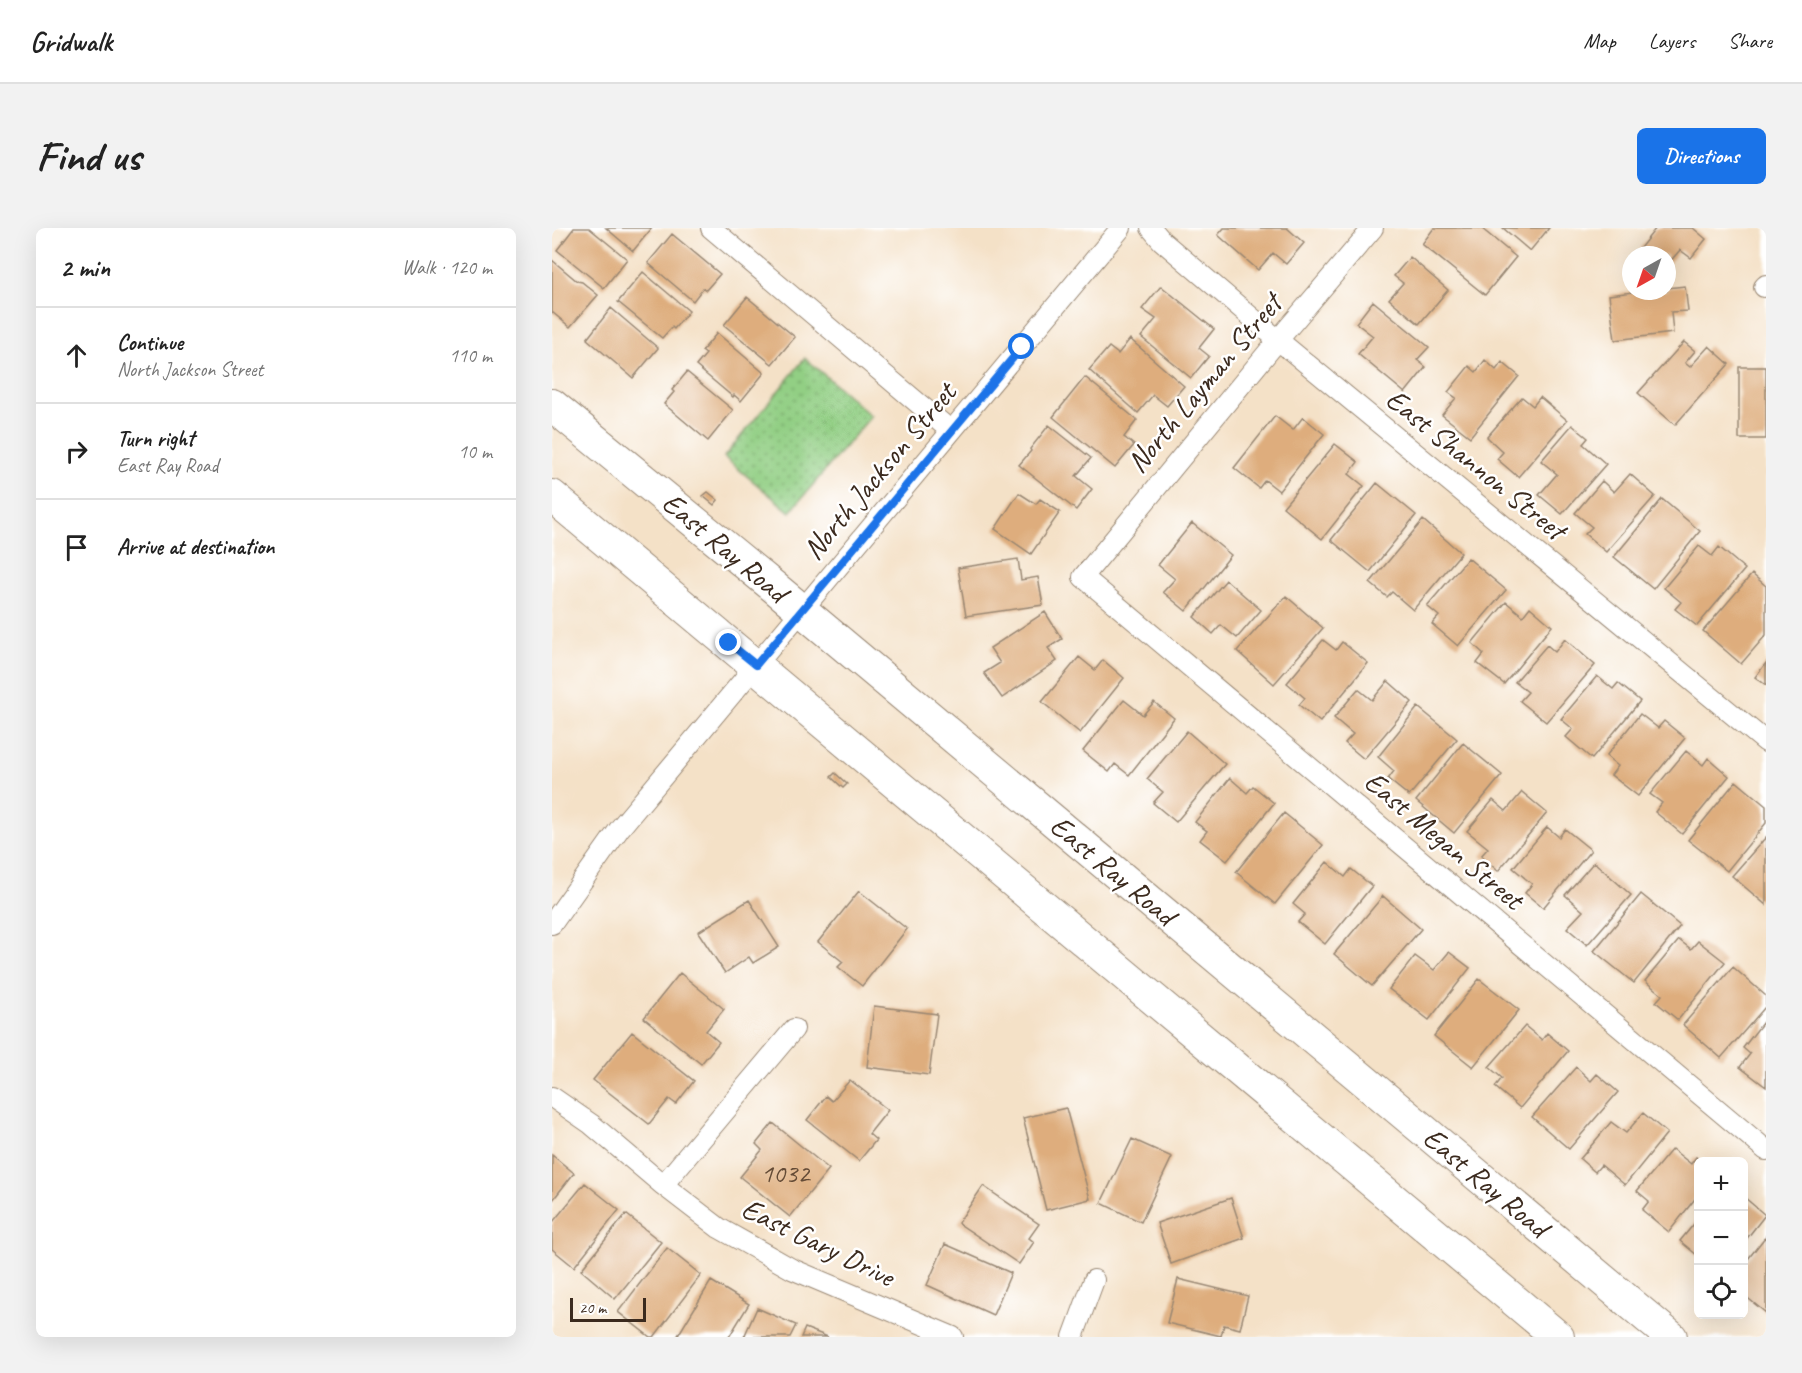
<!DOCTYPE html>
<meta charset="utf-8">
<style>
body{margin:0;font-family:Caveat,sans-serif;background:#f2f2f2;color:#222}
.controls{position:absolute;right:18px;bottom:18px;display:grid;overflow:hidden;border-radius:9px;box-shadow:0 6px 24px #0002}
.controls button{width:54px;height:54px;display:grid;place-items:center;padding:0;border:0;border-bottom:2px solid #e0e0e0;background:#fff;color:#222;font:30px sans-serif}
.compass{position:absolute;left:1070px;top:18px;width:54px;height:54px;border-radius:50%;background:#fff;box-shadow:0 6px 24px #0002;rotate:220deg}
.scale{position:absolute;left:18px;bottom:15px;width:76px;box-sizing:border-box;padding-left:6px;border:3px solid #3b2a1e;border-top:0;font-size:16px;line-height:21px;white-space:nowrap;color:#3b2a1e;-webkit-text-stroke:4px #fff;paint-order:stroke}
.stop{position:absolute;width:18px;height:18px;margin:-14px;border:4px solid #1a73e8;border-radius:50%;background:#fff}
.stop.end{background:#1a73e8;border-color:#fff;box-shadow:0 2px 6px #0008}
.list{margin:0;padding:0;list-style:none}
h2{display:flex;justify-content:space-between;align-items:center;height:78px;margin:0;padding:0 24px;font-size:26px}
h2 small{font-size:20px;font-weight:400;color:#767676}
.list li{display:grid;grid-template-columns:39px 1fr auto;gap:18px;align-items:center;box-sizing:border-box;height:96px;padding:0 24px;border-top:2px solid #e0e0e0}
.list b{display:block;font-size:22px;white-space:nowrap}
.list p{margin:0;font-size:20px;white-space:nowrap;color:#767676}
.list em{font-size:20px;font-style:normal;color:#767676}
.icon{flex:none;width:33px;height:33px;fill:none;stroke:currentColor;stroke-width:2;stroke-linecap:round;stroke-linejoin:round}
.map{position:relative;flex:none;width:1214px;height:1109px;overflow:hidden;border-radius:9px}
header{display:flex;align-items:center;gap:36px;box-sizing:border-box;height:84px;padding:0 30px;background:#fff;border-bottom:2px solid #e0e0e0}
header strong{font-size:28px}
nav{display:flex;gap:33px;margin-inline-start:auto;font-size:21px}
.intro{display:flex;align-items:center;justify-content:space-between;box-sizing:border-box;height:144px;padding:0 36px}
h1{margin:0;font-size:42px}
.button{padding:15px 27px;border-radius:9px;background:#1a73e8;color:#fff;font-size:21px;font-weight:700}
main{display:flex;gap:36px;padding:0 36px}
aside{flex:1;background:#fff;border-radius:9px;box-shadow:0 6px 24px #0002}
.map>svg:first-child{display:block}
.park{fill:url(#park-dots);stroke:#667c51;stroke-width:1.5}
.building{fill:#dead7d}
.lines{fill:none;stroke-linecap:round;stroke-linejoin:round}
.street-casing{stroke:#988672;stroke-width:22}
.primary-casing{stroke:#988672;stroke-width:34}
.street{stroke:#fff;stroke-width:20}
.primary{stroke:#fff;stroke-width:32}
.route{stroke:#1a73e8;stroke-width:8}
.labels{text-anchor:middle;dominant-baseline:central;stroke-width:5;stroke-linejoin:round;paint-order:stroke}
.number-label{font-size:27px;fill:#644b36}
.street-label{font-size:30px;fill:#3b2a1e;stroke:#fff}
</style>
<header>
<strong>Gridwalk</strong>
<nav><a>Map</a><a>Layers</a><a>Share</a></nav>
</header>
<div class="intro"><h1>Find us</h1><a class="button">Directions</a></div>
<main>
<aside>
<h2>2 min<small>Walk · 120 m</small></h2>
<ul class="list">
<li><svg class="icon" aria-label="ahead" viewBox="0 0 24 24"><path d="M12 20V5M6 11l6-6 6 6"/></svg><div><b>Continue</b><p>North Jackson Street</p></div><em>110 m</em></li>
<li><svg class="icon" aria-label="right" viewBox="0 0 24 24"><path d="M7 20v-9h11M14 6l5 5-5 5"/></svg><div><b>Turn right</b><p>East Ray Road</p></div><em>10 m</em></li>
<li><svg class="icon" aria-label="arrive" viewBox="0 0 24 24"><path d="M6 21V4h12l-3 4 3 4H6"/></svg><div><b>Arrive at destination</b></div></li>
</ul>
</aside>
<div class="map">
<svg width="1214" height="1109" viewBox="0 0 1214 1109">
<defs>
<pattern id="park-dots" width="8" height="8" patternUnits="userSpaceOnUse" patternTransform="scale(1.5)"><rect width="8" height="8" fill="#92cf84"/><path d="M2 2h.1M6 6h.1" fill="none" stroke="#78a86b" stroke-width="1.8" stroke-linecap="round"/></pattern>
</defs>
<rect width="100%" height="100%" fill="#fff"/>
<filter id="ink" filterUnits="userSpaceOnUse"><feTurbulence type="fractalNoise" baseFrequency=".0167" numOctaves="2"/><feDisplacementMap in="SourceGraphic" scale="12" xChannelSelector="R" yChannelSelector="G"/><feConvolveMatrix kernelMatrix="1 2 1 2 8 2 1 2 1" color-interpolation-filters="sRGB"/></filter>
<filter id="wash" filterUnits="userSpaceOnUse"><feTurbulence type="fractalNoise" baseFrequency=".008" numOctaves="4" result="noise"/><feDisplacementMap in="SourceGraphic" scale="24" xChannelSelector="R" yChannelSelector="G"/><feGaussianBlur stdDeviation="1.35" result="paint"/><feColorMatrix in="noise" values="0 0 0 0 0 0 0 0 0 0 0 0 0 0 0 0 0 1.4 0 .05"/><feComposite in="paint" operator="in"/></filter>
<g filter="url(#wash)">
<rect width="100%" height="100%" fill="#f4e1c7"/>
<path class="park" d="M253,130L319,188L238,284L172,229Z"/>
<g id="blocks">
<path class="building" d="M22,0H37L75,31L52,60L5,22Z
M54,0H100L81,23Z
M672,0H735L752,15L734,36L721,25L706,42L666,7Z
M882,0H929L964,29L933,67L870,16Z
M951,0H997L978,23Z
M1104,0H1141L1154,11L1139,30L1128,22L1115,37V27H1097L1088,20Z
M120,6L168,46L154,62L151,60L141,73L96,35Z
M858,29L896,62L867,96L837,71L851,55L842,48Z
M0,32L25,53L30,54L46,67L18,99L0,84Z
M91,44L137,83L122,101L120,99L110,110L66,74Z
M609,58L662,101L647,120L657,128L639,150L589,109L604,91L590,81Z
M1133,58L1136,83L1119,84L1121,105L1063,112L1057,67L1090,63H1115V60Z
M195,69L243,109L220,136L172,97Z
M821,73L877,119L865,132L874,139L853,165L806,126L821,108L804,95Z
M59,80L106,120L81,150L35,111Z
M165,105L212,145L189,173L182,167L181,169L144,138L154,126L150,123Z
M578,111L632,158L615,178L601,167L586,185L537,142L557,119L566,126Z
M1132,114L1143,123L1133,135L1138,139L1157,118L1177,136L1123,197L1086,165Z
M933,132L944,142L950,134L967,148L918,209L890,187L904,170L896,164L917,138L924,144Z
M1187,139H1214V211H1187Z
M135,144L181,182L156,213L112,176L122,164L120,162Z
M533,149L585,192L572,209L582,217L563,240L501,189Z
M970,169L981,178L988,169L1015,192L966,249L945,231L951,224L935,209Z
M723,188L741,202L751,189L772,206L727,263L713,252L707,260L682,240Z
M497,197L539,230L524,248L540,261L524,282L467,237L479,223L478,221Z
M1020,197L1036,210L1031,216L1054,236L1010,286L987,267L1005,246L989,233Z
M783,216L806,234L797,246L812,258L770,311L731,279Z
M1078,246L1103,268L1054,324L1033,306L1040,299L1023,285L1050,253L1062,264Z
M825,255L864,287L818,344L779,312Z
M156,264L166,272L162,277L151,268Z
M467,265L484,276L488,271L508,284L479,326L443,301Z
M1110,271L1148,303L1101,361L1062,329Z
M871,292L909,325L861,382L840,364L835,369L818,355Z
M640,295L679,327L634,383L611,364L623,351L606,337Z
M1147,318L1160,328L1167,319L1193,341L1145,398L1123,381L1129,374L1112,360Z
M916,330L954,362L906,418L880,396L887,388L875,378Z
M466,331L469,352L486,349L491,377L414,388L406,340Z
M1200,346L1214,358V407L1189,436L1151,403Z
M674,352L709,382L685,410L669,397L661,406L642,389Z
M734,368L771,400L722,456L685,423Z
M954,374L971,388L978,379L1000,398L952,456L925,435L932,426L920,415Z
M493,384L510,411L496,420L505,433L450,470L432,445L448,435L438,420Z
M1013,411L1043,437L994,494L968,473L976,464L963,454L995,417L1003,424Z
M771,412L784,422L790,414L816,435L768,494L747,477L753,470L735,455Z
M527,429L543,442L551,432L572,450L528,505L490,474Z
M1214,435V457L1203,449Z
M1045,448L1061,461L1066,455L1088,473L1040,531L1014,509L1021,501L1009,491Z
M836,453L860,474L812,531L793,515L801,506L782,490L806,461L820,472Z
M572,472L591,487L602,474L622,490L577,547L563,536L557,544L531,523Z
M866,479L905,511L857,568L836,551L842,543L826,529Z
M1088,486L1106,500L1112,493L1133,510L1086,568L1059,547L1066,538L1054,528Z
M635,503L673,536L624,594L601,575L611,564L595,551Z
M911,515L950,547L902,605L864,573Z
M1134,523L1151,537L1156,530L1177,548L1130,606L1103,584L1110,575L1098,566Z
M283,545L295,556L291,560L279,549Z
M678,550L695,565L701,558L722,575L675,633L648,612L655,603L643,594Z
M1184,553L1214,578V595L1175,643L1136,612Z
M970,564L995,585L946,643L929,628L936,620L915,603L941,572L954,583Z
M732,585L771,617L723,676L684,644Z
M995,599L1007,609L1013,601L1039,622L991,680L973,665L980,656L961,640Z
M1214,609V677L1180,648Z
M775,634L793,649L799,641L820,658L773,716L746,694L753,686L741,676Z
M1042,634L1079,667L1035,717L1015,700L1031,683L1013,667Z
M307,663L355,701L310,758L286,739L291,734L266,714Z
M1089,666L1128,698L1082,755L1042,723Z
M831,668L869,701L820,758L782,726Z
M197,672L227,719L201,735L197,729L173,745L146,704Z
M1127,712L1139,721L1146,713L1173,734L1126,792L1104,774L1110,767L1093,753Z
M897,724L918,740L877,792L837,761L863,728L882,742Z
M1181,739L1214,768V778L1169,830L1131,797Z
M128,745L172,781L154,803L167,814L149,836L92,790Z
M927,751L967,782L921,839L882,808Z
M322,778L385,786L377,847L315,839Z
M1211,794L1214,796V859L1188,839L1198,826L1191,820Z
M973,798L990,812L995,805L1016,823L968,880L943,859L950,850L937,839Z
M80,804L142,853L124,876L117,871L97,896L41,852Z
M1024,839L1039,853L1045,846L1066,864L1017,921L980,889Z
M298,852L336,882L317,906L324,912L307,933L255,892L274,868L280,873Z
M514,880L538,971L494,982L471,890Z
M1091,885L1115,905L1073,957L1049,937L1043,944L1028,931L1059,894L1074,905Z
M221,895L277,941L238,989L188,949L210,922L204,916Z
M580,911L620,929L589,994L549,975Z
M1120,921L1139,936L1144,929L1149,934H1146V967L1117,1004L1090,982L1097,973L1085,963Z
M0,927L22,945L0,973Z
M33,955L67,982L22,1039L0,1021V995Z
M431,958L487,996L477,1010L482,1014L467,1036L406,995Z
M1192,969L1213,987L1192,1014Z
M679,970L692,1010L619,1036L605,995Z
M74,986L109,1014L63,1071L29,1042Z
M1146,991V1028L1128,1013Z
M1214,1008V1085L1192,1067V1058L1194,1055L1192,1053V1036Z
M393,1016L459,1045L441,1087L375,1057Z
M115,1020L149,1047L102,1109H98L66,1084Z
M626,1051L696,1068L688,1101L672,1097L669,1108L615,1095Z
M159,1053L197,1076L177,1109H125Z
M205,1080L244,1097L238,1109H192Z
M253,1100L276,1109H249Z"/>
</g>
</g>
<g filter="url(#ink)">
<use href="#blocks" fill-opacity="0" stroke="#988672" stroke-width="1.5"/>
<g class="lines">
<g class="street-casing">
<path id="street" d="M159,0L399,203
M599,0L610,13L726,112L1214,514
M821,0L726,112L531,349L1214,922
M1212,59L1214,57
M0,696L68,600L569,0
M0,869L39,896L111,957L167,1000L240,1041L401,1109
M111,957L242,801
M521,1109L542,1052"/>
</g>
<g class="primary-casing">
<path id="primary" d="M0,177L222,359L1119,1109
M0,268L1006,1109"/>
</g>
<use href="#street" class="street"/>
<use href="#primary" class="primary"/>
</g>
</g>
<g class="lines" filter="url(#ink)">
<path class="route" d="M177,415L204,437L470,119"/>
</g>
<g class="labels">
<g class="number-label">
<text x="233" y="945">1032</text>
</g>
<g class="street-label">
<text transform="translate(652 155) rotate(-50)">North Layman Street</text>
<text transform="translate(924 236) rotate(39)">East Shannon Street</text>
<text transform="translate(327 243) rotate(-50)">North Jackson Street</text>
<text transform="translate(173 319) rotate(40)">East Ray Road</text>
<text transform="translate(892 612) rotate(40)">East Megan Street</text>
<text transform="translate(561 642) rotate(40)">East Ray Road</text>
<text transform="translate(934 954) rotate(40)">East Ray Road</text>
<text transform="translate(266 1014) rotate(26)">East Gary Drive</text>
</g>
</g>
</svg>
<div class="controls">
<button>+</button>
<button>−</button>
<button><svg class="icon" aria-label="locate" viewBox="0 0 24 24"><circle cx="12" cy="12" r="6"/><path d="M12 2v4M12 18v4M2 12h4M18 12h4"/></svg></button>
</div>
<svg class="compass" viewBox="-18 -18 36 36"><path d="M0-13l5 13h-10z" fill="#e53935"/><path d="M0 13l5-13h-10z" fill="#767676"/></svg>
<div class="scale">20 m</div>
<div class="stop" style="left:470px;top:119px"></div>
<div class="stop end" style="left:177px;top:415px"></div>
</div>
</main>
